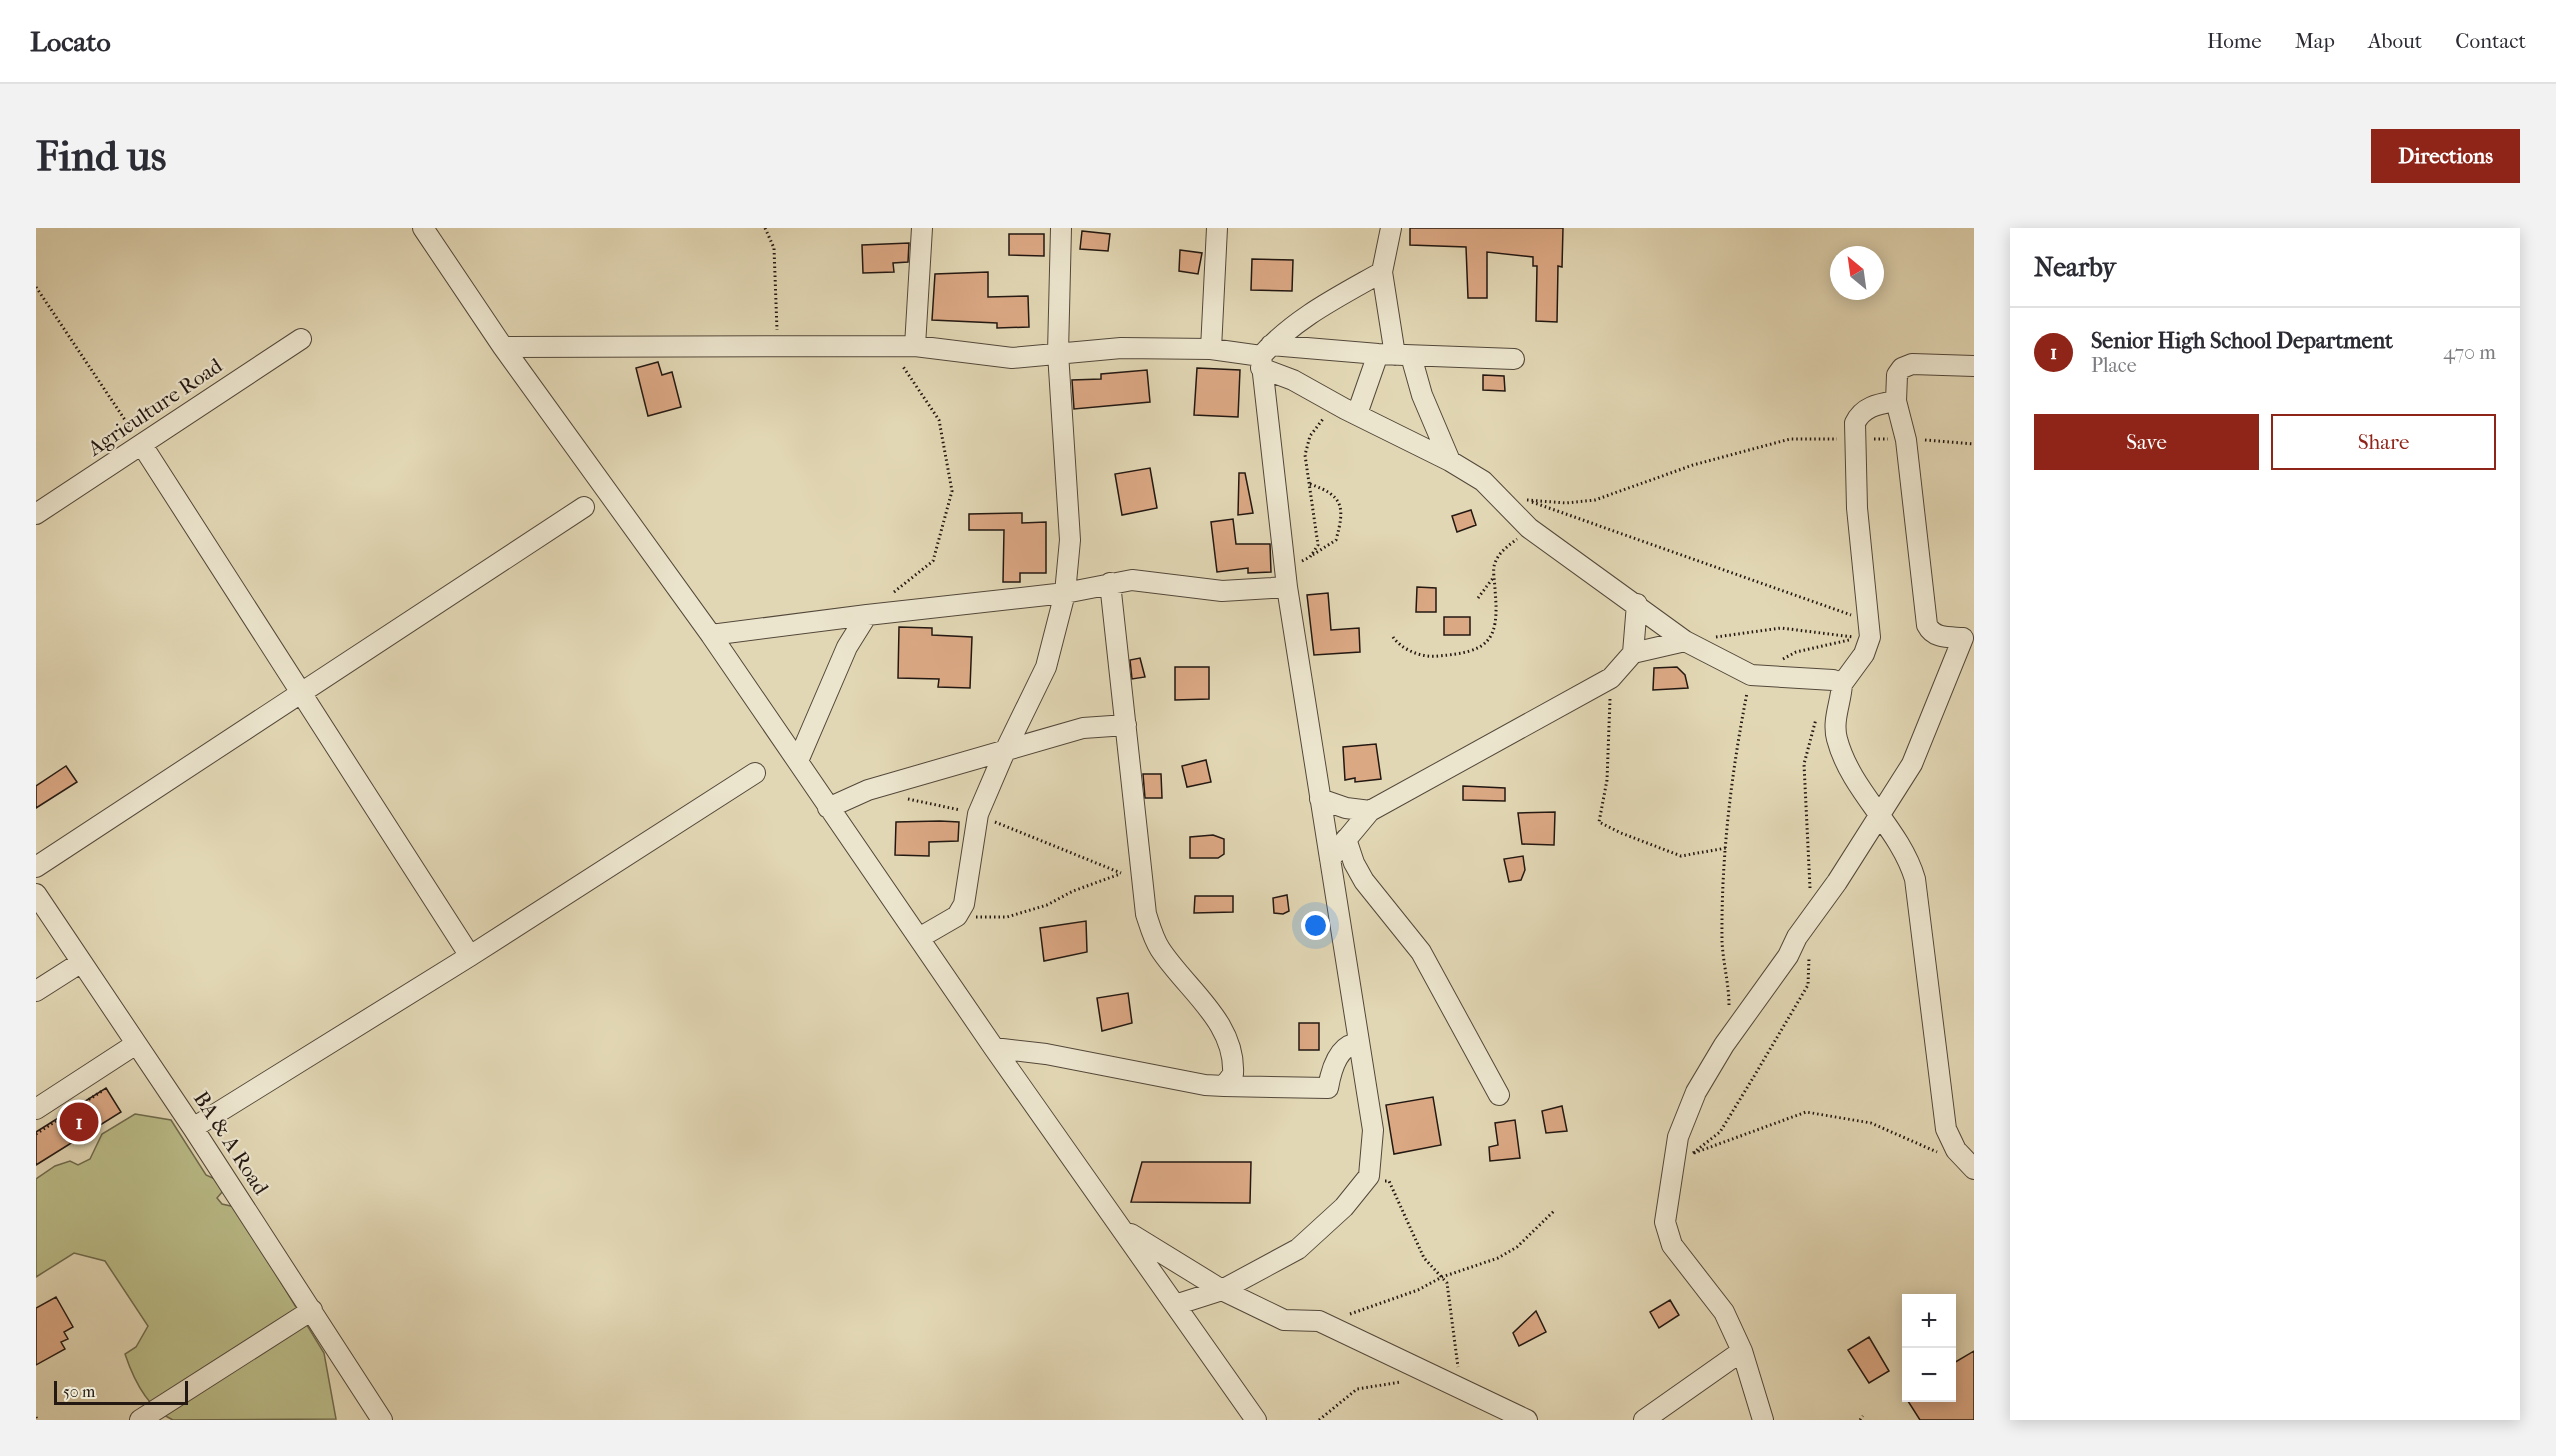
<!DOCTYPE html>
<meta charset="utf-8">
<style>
body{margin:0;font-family:"IM FELL French Canon",serif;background:#f2f2f3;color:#2b2b33}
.controls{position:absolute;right:18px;bottom:18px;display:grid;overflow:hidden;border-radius:0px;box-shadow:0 3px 15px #0003}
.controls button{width:54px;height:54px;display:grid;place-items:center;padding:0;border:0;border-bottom:2px solid #e1e1e2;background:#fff;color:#2b2b33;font:30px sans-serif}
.compass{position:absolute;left:1794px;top:18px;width:54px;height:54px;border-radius:50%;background:#fff;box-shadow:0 3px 15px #0003;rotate:331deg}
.scale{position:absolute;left:18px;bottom:15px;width:134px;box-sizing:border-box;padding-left:6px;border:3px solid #231812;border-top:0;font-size:16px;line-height:21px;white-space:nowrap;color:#231812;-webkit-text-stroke:4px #ece5ce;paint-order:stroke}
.you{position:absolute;left:1280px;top:698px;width:21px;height:21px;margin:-15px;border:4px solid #fff;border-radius:50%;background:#1a73e8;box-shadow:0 0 0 9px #1a73e833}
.badge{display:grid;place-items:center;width:39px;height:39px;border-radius:50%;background:#8f2418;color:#fff;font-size:20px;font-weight:700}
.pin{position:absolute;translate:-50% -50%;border:3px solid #fff;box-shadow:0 2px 6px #0006}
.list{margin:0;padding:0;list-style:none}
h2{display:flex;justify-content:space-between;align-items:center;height:78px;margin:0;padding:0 24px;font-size:26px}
h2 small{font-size:20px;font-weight:400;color:#7c7c81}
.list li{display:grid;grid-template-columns:39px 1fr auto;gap:18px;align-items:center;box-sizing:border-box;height:90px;padding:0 24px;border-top:2px solid #e1e1e2}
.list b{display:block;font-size:22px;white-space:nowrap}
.list p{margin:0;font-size:20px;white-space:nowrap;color:#7c7c81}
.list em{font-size:20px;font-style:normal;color:#7c7c81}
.actions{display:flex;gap:12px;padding:18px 24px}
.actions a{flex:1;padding:14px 0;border:2px solid #8f2418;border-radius:0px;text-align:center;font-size:21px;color:#8f2418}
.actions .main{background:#8f2418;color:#fff}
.map{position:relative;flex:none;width:1938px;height:1192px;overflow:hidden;border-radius:0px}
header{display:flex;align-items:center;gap:36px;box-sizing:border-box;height:84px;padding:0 30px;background:#fff;border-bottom:2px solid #e1e1e2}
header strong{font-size:28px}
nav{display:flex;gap:33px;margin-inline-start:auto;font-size:21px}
.intro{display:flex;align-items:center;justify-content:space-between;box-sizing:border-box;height:144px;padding:0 36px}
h1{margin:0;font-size:42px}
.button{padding:15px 27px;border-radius:0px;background:#8f2418;color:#fff;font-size:21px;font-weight:700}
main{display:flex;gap:36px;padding:0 36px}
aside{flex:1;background:#fff;border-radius:0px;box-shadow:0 3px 15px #0003}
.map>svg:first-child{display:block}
.green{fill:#babc88;stroke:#6e6a4d;stroke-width:1.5}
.building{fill:#dba884;stroke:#231812;stroke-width:1.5}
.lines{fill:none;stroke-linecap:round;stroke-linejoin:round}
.minor-casing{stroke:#53483a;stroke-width:22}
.path{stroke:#231812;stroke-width:3;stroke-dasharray:1.5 3;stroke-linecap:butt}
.minor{stroke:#ece5ce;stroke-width:20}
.labels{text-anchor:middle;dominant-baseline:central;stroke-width:4.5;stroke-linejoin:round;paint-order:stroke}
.street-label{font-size:21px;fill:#231812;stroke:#ece5ce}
</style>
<header>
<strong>Locato</strong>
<nav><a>Home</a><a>Map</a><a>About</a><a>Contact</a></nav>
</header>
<div class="intro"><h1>Find us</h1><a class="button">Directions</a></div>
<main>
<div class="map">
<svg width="1938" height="1192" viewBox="0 0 1938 1192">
<rect width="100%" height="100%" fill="#e2d7b4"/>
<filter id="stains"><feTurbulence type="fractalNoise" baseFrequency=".00333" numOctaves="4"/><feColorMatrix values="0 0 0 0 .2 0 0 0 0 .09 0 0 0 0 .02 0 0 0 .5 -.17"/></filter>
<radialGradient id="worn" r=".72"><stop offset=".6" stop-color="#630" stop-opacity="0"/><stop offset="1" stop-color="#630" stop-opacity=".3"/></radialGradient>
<path class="green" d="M99,886L135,892L170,947L181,952L187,963L181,970L186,976L199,979L288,1125L300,1191L137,1192C112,1181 97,1150 89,1126L100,1119L112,1098L69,1033L38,1025L0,1049V951L19,938L34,933L42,937L54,931L66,906Z"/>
<path class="building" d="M1374,0H1527L1526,39L1522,38L1521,94L1500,93L1501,38H1497V29L1451,24V70H1432L1430,19L1374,17Z
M1046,3L1074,6L1072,23L1044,21Z
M973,6H1008V28L973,27Z
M873,15L872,34L857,35L858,44L827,45L826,17Z
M1144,22L1166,25L1162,46L1143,43Z
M1216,31L1257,32L1256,63L1215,62Z
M952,44V69L992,68L993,99L961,100V95L896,92L899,46Z
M622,134L626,147L636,144L645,179L612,188L600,140Z
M1161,140L1204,142L1202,189L1158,187Z
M1111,142L1114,174L1038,181L1036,152L1065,151V146Z
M1447,147L1468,148L1469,163L1447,162Z
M1114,240L1121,280L1086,287L1079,246Z
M1203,245H1209L1217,285L1202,287Z
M1435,282L1440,297L1421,304L1416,288Z
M986,285V295L1010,294V345H984V354H967L968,302H933V286Z
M1197,291L1200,316H1234L1235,344L1212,345V340L1181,344L1175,294Z
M1381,359L1400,360V384H1380Z
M1292,365L1295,402L1323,400L1324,424L1278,427L1271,367Z
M1408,389H1434V407H1408Z
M863,399L896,400V407L936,409L934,460L902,459L903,451L862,450Z
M1104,430L1109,449L1096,451L1094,432Z
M1139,439H1173V471L1139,472Z
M1641,439L1649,447L1652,460L1617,462L1618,440Z
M1340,516L1345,551L1319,554V550L1309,552L1307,519Z
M1170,532L1175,554L1151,559L1146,538Z
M30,538L41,554L0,580V558Z
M1107,546H1125L1126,570H1109Z
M1427,558L1469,560V573L1427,572Z
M1519,584L1518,617L1486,616L1482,585Z
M904,593L923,594L922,613L893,614V628L859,627L860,594Z
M1177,607L1188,611V626L1182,630H1154V609Z
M1487,628L1489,642L1485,652L1473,654L1468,631Z
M1251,667L1253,683L1247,686L1238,685L1237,670Z
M1159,668H1197V684L1158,685Z
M1050,693L1051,724L1008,733L1004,700Z
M1092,765L1096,795L1066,803L1061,770Z
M1263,795H1283V822H1263Z
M70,860L85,884L0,937V904Z
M1397,869L1405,917L1358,926L1350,877Z
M1526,878L1531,903L1510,905L1506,883Z
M1479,892L1484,930L1454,933L1453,919L1462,917L1459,895Z
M1106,934H1215L1214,975L1095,974Z
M20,1069L37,1099L28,1104L32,1111L25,1114L29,1121L0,1137V1080Z
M1634,1072L1643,1087L1623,1100L1614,1084Z
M1500,1083L1510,1104L1483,1118L1477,1105Z
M1833,1109L1853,1143L1833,1155L1812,1122Z
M1938,1123V1192H1884L1870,1170H1916V1136Z"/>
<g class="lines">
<g class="minor-casing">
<path id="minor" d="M387,0L467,119L675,407L958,820L1220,1192
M1346,44L1359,127
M1235,117L1342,126L1478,131
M879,118L886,0
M467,119L879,118L976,130L1085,120L1175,121L1225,128
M1175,121L1181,0
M1375,128L1386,167L1414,233
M1225,140L1257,152L1309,181L1414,233L1447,253L1493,300L1649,413
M1321,186L1342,126
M106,217L434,728
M0,286L265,111
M675,407L831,387
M1597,425L1601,376
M1806,456L1828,426L1834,409L1821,280L1819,195C1827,178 1843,176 1860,173
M762,533L811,419L831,387L1029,365L1096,352L1186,363L1251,359
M1284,571L1310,580L1334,583
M792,580L832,562L1047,500L1090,497
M1310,611L1318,635L1328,653L1385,724L1463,867
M1294,631L1334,583L1575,450L1597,425L1649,413L1715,447L1797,452L1806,456C1805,475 1796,492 1801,511C1815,564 1864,600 1879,651L1910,901L1920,922L1938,941
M0,639L548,279
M0,666L157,900L346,1192
M883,710L921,688L928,676L942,586L969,523L1010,439L1029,365L1034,312L1022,125L1025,0
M0,763L44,735
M958,820L1010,826L1169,857L1188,858L1197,846C1200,794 1150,761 1124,721C1117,710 1114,698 1110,686L1074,355
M1188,858L1292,860C1295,843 1302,816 1323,815
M0,881L100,816
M157,900L434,728L719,545
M1095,1006L1186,1062L1248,1092L1283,1093L1491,1192
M1139,1077L1186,1062L1262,1021L1308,979L1333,948L1337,902L1251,359L1225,128C1259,90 1302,69 1346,44L1355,0
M104,1192L276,1082
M1608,1192L1706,1123
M1727,1192L1706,1123L1688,1084L1636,1017L1629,994L1642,909L1660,864L1688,817L1752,728L1761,709L1801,654L1876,536L1927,410C1913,409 1898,411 1891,397L1870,212L1860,173L1861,147L1866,140L1876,136L1938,138"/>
</g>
<path class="path" d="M729,0L738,20L741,102
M0,59L95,201
M1838,211H1852
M1889,212L1938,216
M1274,256C1308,268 1309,279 1300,312L1275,328
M1491,272L1530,275L1559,272L1657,237L1754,211H1801
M1496,274L1815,387
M1266,333L1274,329L1282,317L1269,227L1274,208L1287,191
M858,364L897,333L916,263L903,192L866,137
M1442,370L1457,350
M1357,409C1366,422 1386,430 1402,428C1452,424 1464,414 1459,362C1459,354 1456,342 1459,335C1463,324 1472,318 1481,311
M1680,409L1745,400L1817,409
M1747,431L1760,424L1813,412
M1574,471L1571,552L1563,594L1585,605L1645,628L1690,620
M872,571L924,582
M959,594L1085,645
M1774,660L1768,536L1780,491
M940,689H971L1011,677L1037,663L1084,646
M1693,777C1693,756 1687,735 1686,713C1685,631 1695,546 1711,465
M0,906L66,863
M1657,925L1684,904L1717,850L1772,757L1773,730
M1658,925L1770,884L1835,895L1901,924
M1349,953H1353L1388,1030L1411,1055L1422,1139
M1314,1086L1382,1062L1406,1049L1462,1030L1481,1019L1519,982
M0,1189L1,1192
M1283,1192L1321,1161L1365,1154
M1824,1192L1827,1188"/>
<use href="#minor" class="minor"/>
</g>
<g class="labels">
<g class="street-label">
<text transform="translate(119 179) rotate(-34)">Agriculture Road</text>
<text transform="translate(195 915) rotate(57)">BA &amp; A Road</text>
</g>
</g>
<rect width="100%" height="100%" filter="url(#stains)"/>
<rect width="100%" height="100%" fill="url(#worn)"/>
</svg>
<div class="controls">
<button>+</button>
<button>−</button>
</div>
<svg class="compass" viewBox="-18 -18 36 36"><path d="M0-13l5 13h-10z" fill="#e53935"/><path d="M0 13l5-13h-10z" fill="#7c7c81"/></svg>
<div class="scale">50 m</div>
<div class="you"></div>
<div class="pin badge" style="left:43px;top:894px">1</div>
</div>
<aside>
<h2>Nearby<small></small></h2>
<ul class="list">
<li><span class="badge">1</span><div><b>Senior High School Department</b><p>Place</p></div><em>470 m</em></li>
</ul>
<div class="actions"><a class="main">Save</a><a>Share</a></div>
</aside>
</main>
